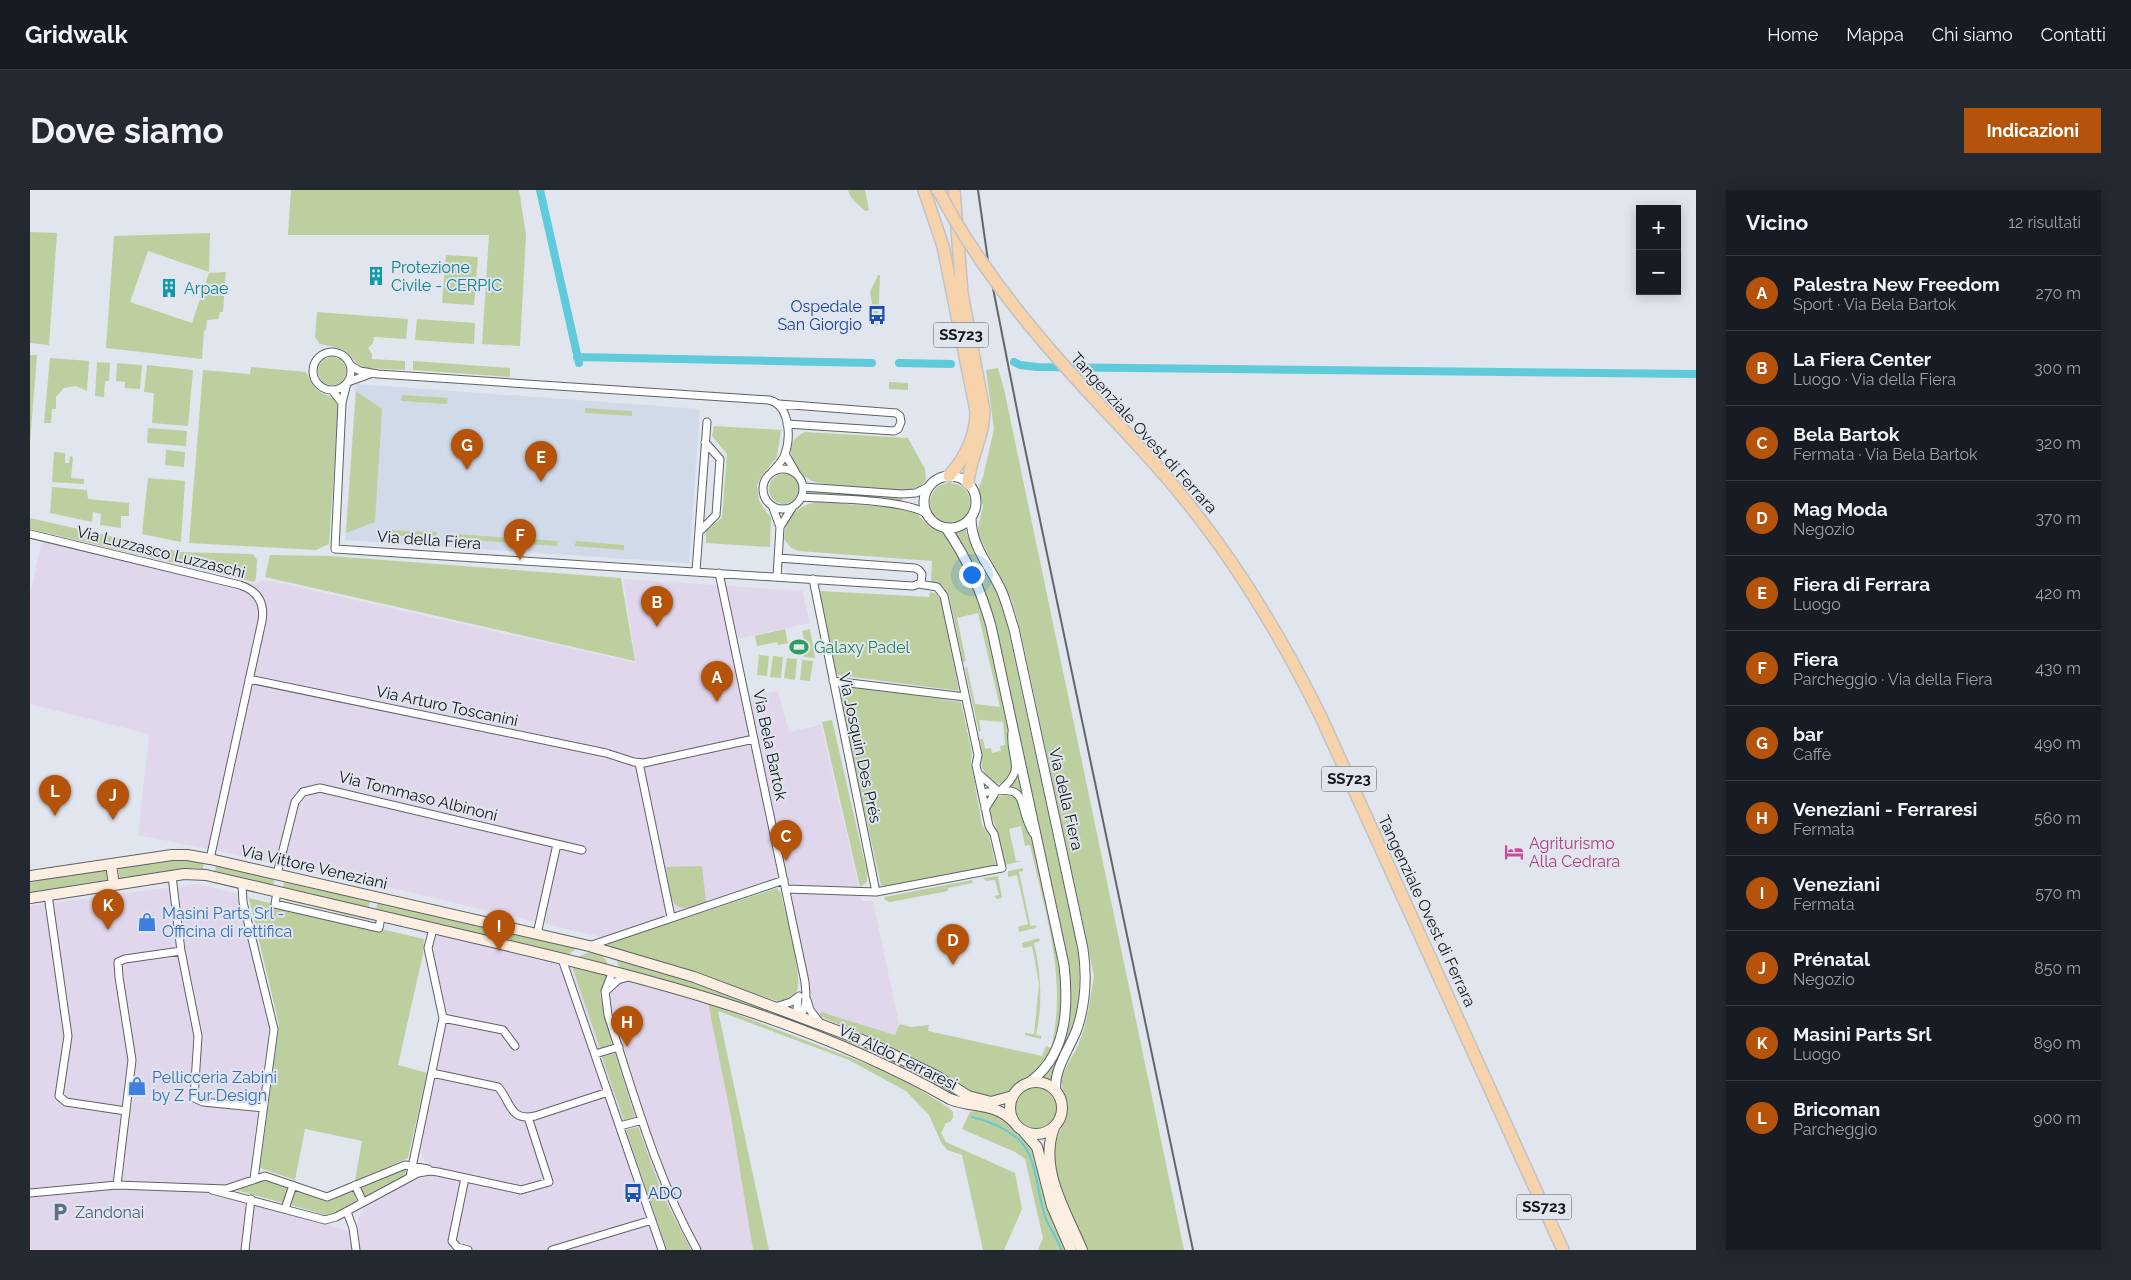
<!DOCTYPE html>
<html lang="it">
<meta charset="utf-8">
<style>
body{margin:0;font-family:Raleway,sans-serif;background:#242831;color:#f1f3f6}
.controls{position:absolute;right:15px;top:15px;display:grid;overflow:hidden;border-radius:0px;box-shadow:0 2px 12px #0003}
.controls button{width:45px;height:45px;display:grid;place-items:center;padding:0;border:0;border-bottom:1px solid #363941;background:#171b24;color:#f1f3f6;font:25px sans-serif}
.you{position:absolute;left:941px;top:384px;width:18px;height:18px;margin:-12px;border:4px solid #fff;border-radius:50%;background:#1a73e8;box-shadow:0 0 0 8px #1a73e833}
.badge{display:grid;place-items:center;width:32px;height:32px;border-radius:50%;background:#b45309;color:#fff;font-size:16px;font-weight:700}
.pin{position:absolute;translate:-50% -41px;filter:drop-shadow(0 1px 2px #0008)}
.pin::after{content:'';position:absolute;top:26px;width:18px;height:15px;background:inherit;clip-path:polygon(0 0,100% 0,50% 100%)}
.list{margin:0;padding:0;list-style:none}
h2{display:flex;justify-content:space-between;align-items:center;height:65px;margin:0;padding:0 20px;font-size:21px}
h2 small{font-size:16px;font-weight:400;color:#9ea1a6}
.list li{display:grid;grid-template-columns:32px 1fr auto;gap:15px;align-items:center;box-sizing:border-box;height:75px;padding:0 20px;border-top:1px solid #363941}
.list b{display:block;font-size:19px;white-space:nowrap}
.list p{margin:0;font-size:16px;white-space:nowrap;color:#9ea1a6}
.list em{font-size:16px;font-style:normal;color:#9ea1a6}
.map{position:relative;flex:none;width:1666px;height:1060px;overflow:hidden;border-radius:0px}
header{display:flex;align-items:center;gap:30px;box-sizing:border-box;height:70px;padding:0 25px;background:#171b24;border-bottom:1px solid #363941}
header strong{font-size:24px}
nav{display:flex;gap:28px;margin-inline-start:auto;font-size:18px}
.intro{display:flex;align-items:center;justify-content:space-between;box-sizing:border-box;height:120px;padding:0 30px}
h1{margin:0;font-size:35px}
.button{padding:12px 22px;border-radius:0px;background:#b45309;color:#fff;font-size:18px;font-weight:700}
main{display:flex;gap:30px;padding:0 30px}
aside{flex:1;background:#171b24;border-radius:0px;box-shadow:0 2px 12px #0003}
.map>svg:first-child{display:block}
.built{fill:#d0dae9}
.industrial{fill:#e0d7ec}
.green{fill:#bdcf9f}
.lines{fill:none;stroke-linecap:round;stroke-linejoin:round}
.stream{stroke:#5fcad9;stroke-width:2}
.canal{stroke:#5fcad9;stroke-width:8}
.minor-casing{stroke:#5d6269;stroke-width:9}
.tertiary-casing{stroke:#5d6269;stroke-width:11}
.secondary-casing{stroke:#5d6269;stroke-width:12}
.trunk-casing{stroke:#c2c2c3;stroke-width:14}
.minor{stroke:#fff;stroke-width:7}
.tertiary{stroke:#fff;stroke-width:9}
.secondary{stroke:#fceee0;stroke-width:10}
.trunk{stroke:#f7d3ac;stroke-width:11}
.rail{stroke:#63666b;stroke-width:2}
.trunk-bridge-casing{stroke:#c2c2c3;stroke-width:14;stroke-linecap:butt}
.trunk-bridge{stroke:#f7d3ac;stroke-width:11}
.labels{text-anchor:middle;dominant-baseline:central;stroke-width:4;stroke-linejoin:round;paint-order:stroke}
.shield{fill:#e0e5ee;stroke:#505358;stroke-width:1}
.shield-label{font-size:15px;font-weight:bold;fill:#131518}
.culture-label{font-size:16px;fill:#0d838f;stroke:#e0e5ee;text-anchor:start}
.transit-label{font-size:16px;fill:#164399;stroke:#e0e5ee;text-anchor:end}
.street-label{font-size:16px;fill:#131518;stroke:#e0e5ee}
.leisure-label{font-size:16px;fill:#27864d;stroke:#e0e5ee;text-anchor:start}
.hotel-label{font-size:16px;fill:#b23c85;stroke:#e0e5ee;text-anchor:start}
.shop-label{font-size:16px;fill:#366cbe;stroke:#e0e5ee;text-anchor:start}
.service-label{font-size:16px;fill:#4e5e75;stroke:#e0e5ee;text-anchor:start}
</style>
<header>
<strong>Gridwalk</strong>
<nav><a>Home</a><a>Mappa</a><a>Chi siamo</a><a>Contatti</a></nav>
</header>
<div class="intro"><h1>Dove siamo</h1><a class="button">Indicazioni</a></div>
<main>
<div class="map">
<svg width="1666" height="1060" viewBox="0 0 1666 1060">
<rect width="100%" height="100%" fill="#e0e5ee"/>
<path class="built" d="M326,194L670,219L659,373L315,350Z"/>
<path class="industrial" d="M13,345L223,394L236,390L606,473L593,389L772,401L780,433L706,449L718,505L748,501L759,542L791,535L832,711H843L876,867L785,826L759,692L584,750L293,682L108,645L119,544L0,514V406Z
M166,694L210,704L239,838L219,987L192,996L204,1008L329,1044L328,1028L337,1014L396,983L397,974L390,962L416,837L417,823L402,758L406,745L598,788L678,813L701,927L723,1060H0V716Z"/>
<path class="green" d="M261,0H489L496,45L490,156L452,154L459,45H258Z
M818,0H835L839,20L835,21C829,14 820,10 818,0Z
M0,42L27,43L19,155L0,153Z
M180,43L179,82L118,61L100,112L162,133L179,83L196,82L193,122H190L188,129L177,130L176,140L174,141L172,169L76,158L84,46Z
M416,65L448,67L444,115L412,113Z
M848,85H850L848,135L846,136L840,102Z
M287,122L378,129L376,149L344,147L343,153L338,158L342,164V169L375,171V180L335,178L328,174L313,159L290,154L285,147Z
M387,129L445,133L444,154L385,150Z
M0,165H7L0,253Z
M288 181a14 14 0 1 1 28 0a14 14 0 1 1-28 0Z
M20,168L59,171L57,201L46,196L34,198L26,207V219H22L21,233H14Z
M383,171L480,178V187L383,180Z
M67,172L80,173L79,191H75L74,207L65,206Z
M87,173L112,175L110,199L95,198V192L86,191Z
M117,175L163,180L158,236L122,233L124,203L114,202Z
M221,177L276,182C279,187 281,194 286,199C298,210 307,201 308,223L299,354L286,360L159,353L173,180L220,184Z
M968,178L974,199L1154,1060H1057C1046,1029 1027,1000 1024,967C1022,950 1033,940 1037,924C1039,912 1031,903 1032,891C1033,877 1045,865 1049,853C1058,831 1060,808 1064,786L991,443L982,411L947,342L953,316L948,300L953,287L964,239L956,180Z
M859,192L878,193V200L859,199Z
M326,201L352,219L345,332L316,343Z
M372,205L418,208L417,214L371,211Z
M555,218L602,221V226L555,223Z
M684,236L751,240L747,267L732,285L727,295L729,311L741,328L740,357L676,353V341L692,328L697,264L682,246Z
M118,238L157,241L156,256L117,253Z
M775,242L878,248L895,279L896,291L889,297L876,301C857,299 794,297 780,290C770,285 760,272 761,259C762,250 767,246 775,242Z
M136,260L155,262L154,277L135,275Z
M24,262L35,263V273H39L40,266L43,267L41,288L54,289V294L22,292Z
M739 299a15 15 0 1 1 30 0a15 15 0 1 1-30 0Z
M118,288L155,291L151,352L112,344Z
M900 313a20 20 0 1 1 40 0a20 20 0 1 1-40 0Z
M22,297L57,300L58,309L99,313V326H91V338L70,335L71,324L63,322L62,332L20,323Z
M778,300L872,307V311L778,303Z
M790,312L870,318L886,323L899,336L912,342L925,359L943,396L954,428L979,537L983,583L974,593L965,594C944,576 955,571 950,549H953L955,559L961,558L962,563L971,561L970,556L975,555L973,532L949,530L951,541L949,542L935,478L937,477L945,514L970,517L948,423L927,428L936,471L933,472L919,405L910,395L901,392L902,371L769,361L761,358L754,349C755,328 769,313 790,312Z
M0,328L150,362L223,364L227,370L226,388L224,392L220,391L0,339Z
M935,339L942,357L965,397L975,425L1050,769L1048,822L1041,844L1022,891L1012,887C1036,868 1042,828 1041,800C1040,774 1034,750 1028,725C1021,691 1013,656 1005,622C988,548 978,472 952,401C944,380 938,361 925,343Z
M359,340L407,342L406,348L359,345Z
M426,344L528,351L527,356L425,349Z
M546,351L594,355V360L545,356Z
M240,365L300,366L591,388L605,471L235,387Z
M790,401L899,407L900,402L905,403L911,410L929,501L808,485L804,479Z
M755,439L758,453L748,455L747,452L727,456L725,446Z
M780,439L785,468L774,467L773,463L777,462L772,441Z
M729,465L739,466L737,486L727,485Z
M743,466L753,467L751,488L740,487Z
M757,468L767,469L765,490L754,488Z
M772,470L783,471L780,491L770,490Z
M817,495L931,512L942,563L941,572L952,635L959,646L966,676L855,696L851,695L809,508L810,499L812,496Z
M802,530L837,682V692L830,697L792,532Z
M989,582L995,606L989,602L976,598L986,589Z
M978,604L988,607L1005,653L1030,769L1032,816L1026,852L1020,864L999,889L968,908L941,903L885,869L852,852L789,826L791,822L865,845L870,834L881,837L899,835L898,841L1012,866L1016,856L1021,858C1038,789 1015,722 1000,655L995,656L991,636L979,639L986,671H992L975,675C973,665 971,653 968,643C963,624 954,627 967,607Z
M146,668L174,671L173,679L164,678L90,690L88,676Z
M186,674L245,687L243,696L185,683Z
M672,676L676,712C664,716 647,725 641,707L636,677Z
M993,678V681L989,682L1000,734L1001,736L1006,735V738L989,742L988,737L998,734L987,685L978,687V681Z
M76,679L78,693L0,705V690Z
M968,686L972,708L967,709L964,706L969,705L965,690L956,691L953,688Z
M255,689L341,709L338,719L252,700Z
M942,690L943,693L918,698V701L860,712L855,710L854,707Z
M747,698L751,703C755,722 773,786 767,800C763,808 756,810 748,811L578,757V754L583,752Z
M256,707L340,727L339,730L255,710Z
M219,708L394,749L393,764L368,875L397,883L378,968L325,991L332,951L275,939L265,990L230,978L249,835Z
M349,710L473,739L471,750L345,721Z
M482,741L548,757L537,766L479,752Z
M1009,748L1010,751L1004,753C1011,783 1013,814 1006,845L1011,846V849L995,845V843L1004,844L1009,794L1002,756L993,758L992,753Z
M557,763C567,762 575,765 578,775L548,767Z
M585,767L609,773L758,824L753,830L673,801L593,779L589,777Z
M542,776L578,784L570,804L582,855L570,858Z
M678,813L868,886L919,918L923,922V928L920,932L916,933L911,943L916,952L985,983L992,1019L974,1060H953L932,965L917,960L911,952L899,925L876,901L819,870L688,821L739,1060H723L701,927Z
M778,831C829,850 884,876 929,905L928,909L776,838Z
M585,863L605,927L594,931L572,867Z
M985 918a21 21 0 1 1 42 0a21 21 0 1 1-42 0Z
M950,920C971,923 973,930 987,943C996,952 1000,952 1005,964L1036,1060H1008L1013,1048L995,969L985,962L932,939L940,922Z
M608,937L633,1006L661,1060H637L596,940Z
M377,977L375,985L334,1008L330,998Z
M236,988L259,997L253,1013L206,1000Z
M266,1000L297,1012L323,1001L327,1012L299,1026L261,1015Z"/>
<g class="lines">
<path class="stream" d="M942,927C962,932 990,943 999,964C1008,984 1008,1008 1016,1029C1020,1040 1028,1048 1031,1060"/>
<path class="canal" d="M510,0L549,173
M547,167L842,173
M984,172L990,175L1007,177L1666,184
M869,173L921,174"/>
<g class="minor-casing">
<path id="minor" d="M283 181a19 19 0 1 1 38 0a19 19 0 1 1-38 0Z
M320,175L330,181L348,184L739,210C760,215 761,247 755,264C753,271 746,277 741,283
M318,192L340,184
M302,200L312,213L317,193
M312,213L305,359L883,396L891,393L892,384L889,380L885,378L748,368
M749,214L866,223L870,226L871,232L868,239L864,241L757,234
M755,264L766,283
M733 299a20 20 0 1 1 40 0a20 20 0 1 1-40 0Z
M773,297L872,304L886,303L900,296
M771,307C800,309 875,309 897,324
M743,318L750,337L747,387
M750,337L762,318
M669,342L686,325L690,269L675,252
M0,344L210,395C228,401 235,413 232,431L180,669
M666,381L677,232
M689,383L775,792C776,804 778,815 770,826L767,819L768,807
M783,389L846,702
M219,489L576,563L604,572L614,573L724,549
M803,491L935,507
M609,573L641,727
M948,583L967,600L955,619
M972,599C997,577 979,569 982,542
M952,603C1003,593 985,612 1003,643
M247,684L265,612L273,602L290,598L552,660
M142,686L151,761L168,846L164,908L173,912L233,918
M212,694L213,712L244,839L224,989
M756,699L846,702L972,678L964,644L959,636L946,575L948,565L914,406L907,397L889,394
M247,702L245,714L349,738L351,727
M18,705L38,846L29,906L36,912L96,921
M507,744L527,654
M559,756L754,690
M532,769L632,1060
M583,781L575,801L578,825C604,905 626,986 667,1060
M576,801L588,790L598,787
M777,810L780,820L790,833
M745,817L761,812L769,806
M413,828L473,840L485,856
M565,864L589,857
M402,883L468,897C481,911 479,932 505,926L578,902
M590,936L612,930
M380,987L413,828L398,758L403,739
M435,988L422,1051L427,1057L438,1060
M87,995L102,870L89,787L88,772L95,769L151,761
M325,995L333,1012
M182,1000L295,1030L306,1027L388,983L400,981L408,982L491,1000L519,992L498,927
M0,1003L87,995L196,999L235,986L297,1007L375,975L398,979
M255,1019L263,995
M317,1022L323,1038L326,1060
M215,1060L221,1009
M522,1060L622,1030"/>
</g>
<g class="tertiary-casing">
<path id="tertiary" d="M894 312a26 26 0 1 1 52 0a26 26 0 1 1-52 0Z
M941,328C941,357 961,377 972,402C977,414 980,427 984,439L1053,759C1057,786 1056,812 1047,839C1040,858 1023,880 1026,901
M916,338C937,368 951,400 961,436L1034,775C1039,819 1037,869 995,895"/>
</g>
<g class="secondary-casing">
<path id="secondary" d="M81,674L84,695
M0,686L142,665H157L180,669L559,756L664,787L837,852L908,887L938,906L961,912L983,906
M0,708L154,684L176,685C272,708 367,730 462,752C620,789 777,828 920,909C945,919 963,911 984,932
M980 918a26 26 0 1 1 52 0a26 26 0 1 1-52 0Z
M1024,938C1008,979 1037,1023 1052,1060
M994,942L1007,957L1022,1016L1041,1060"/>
</g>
<g class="trunk-casing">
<path id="trunk" d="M894,0L913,56L946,221C946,247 936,267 919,286
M924,0L932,103L954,221C954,246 940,268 938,293
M1090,236C1111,259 1132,281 1151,305C1207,373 1252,448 1291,527L1533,1060"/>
</g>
<use href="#minor" class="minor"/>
<use href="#tertiary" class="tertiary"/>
<use href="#secondary" class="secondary"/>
<use href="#trunk" class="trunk"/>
<path class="rail" d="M948,0L959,78L989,230L1163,1060"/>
<g class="trunk-bridge-casing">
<path id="trunk-bridge" d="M908,0C955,89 1021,164 1090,236"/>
</g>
<use href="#trunk-bridge" class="trunk-bridge"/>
</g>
<defs>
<g id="building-bare" transform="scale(1.5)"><path d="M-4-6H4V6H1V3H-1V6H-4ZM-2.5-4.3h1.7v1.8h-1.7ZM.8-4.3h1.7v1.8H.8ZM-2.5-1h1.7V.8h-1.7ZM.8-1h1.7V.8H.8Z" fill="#0f9aa8" stroke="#e0e5ee" stroke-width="2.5" paint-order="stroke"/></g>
<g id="bus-bare" transform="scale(1.5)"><path d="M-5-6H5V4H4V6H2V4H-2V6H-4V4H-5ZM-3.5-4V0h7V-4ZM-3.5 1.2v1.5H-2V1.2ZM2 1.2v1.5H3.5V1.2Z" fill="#1a4fb4" stroke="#e0e5ee" stroke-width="2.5" paint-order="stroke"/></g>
<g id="stadium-bare" transform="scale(1.5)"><path d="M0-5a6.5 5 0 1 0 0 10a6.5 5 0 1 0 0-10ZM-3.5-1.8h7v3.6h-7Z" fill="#2e9e5b" stroke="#e0e5ee" stroke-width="2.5" paint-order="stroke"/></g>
<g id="hotel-bare" transform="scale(1.5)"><path d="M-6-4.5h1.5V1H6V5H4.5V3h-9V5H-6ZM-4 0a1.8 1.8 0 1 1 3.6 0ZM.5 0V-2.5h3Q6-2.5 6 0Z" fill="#d1479c" stroke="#e0e5ee" stroke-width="2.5" paint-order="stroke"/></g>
<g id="shop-bare" transform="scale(1.5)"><path d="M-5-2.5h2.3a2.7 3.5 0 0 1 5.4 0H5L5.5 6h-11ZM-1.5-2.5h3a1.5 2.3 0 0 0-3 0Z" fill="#3f7fe0" stroke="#e0e5ee" stroke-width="2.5" paint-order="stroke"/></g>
<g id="parking-bare" transform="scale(1.5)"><path d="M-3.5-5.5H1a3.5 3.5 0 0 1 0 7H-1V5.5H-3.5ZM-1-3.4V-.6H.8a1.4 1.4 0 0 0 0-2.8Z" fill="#5c6f8a" stroke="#e0e5ee" stroke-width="2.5" paint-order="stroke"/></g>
</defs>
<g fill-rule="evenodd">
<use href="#building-bare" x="346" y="86"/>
<use href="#building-bare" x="139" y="98"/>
<use href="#bus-bare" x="847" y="125"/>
<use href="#stadium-bare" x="769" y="457"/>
<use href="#hotel-bare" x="1484" y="662"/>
<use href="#shop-bare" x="117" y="732"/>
<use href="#shop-bare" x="107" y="896"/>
<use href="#bus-bare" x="603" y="1003"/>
<use href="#parking-bare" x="30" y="1022"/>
</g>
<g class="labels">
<g class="shield">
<rect x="903.5" y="132.5" width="55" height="25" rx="4"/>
<rect x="1291.5" y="576.5" width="55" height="25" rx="4"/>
<rect x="1486.5" y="1004.5" width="55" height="25" rx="4"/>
</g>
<g class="shield-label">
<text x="931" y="145">SS723</text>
<text x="1319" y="589">SS723</text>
<text x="1514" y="1017">SS723</text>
</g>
<g class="culture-label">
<text x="361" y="77">Protezione<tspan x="361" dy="18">Civile - CERPIC</tspan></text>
<text x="154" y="98">Arpae</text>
</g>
<g class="transit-label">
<text x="832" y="116">Ospedale<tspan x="832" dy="18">San Giorgio</tspan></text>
<text x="618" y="1003" text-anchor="start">ADO</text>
</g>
<g class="street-label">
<text transform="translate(1114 243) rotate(48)">Tangenziale Ovest di Ferrara</text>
<text transform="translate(399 350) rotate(4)">Via della Fiera</text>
<text transform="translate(131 362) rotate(14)">Via Luzzasco Luzzaschi</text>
<text transform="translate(417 516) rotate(12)">Via Arturo Toscanini</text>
<text transform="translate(740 555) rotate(78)">Via Bela Bartok</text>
<text transform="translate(830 558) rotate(78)">Via Josquin Des Prés</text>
<text transform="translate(388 606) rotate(14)">Via Tommaso Albinoni</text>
<text transform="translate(1036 609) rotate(77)">Via della Fiera</text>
<text transform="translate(284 677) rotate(13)">Via Vittore Veneziani</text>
<text transform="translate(1397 721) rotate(65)">Tangenziale Ovest di Ferrara</text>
<text transform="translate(868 867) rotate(26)">Via Aldo Ferraresi</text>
</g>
<g class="leisure-label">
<text x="784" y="457">Galaxy Padel</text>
</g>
<g class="hotel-label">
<text x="1499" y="653">Agriturismo<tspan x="1499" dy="18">Alla Cedrara</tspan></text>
</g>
<g class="shop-label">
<text x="132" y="723">Masini Parts Srl -<tspan x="132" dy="18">Officina di rettifica</tspan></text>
<text x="122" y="887">Pellicceria Zabini<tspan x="122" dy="18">by Z Fur Design</tspan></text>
</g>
<g class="service-label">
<text x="45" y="1022">Zandonai</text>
</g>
</g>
</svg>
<div class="controls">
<button>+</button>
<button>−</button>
</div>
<div class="you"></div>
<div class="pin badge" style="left:687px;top:512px">A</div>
<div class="pin badge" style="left:627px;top:437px">B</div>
<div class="pin badge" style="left:756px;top:671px">C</div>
<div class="pin badge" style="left:923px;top:775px">D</div>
<div class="pin badge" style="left:511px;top:292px">E</div>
<div class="pin badge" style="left:490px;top:370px">F</div>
<div class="pin badge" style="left:437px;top:280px">G</div>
<div class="pin badge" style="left:597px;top:857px">H</div>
<div class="pin badge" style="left:469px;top:761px">I</div>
<div class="pin badge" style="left:83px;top:630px">J</div>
<div class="pin badge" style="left:78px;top:740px">K</div>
<div class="pin badge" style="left:25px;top:626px">L</div>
</div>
<aside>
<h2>Vicino<small>12 risultati</small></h2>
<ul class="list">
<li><span class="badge">A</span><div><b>Palestra New Freedom</b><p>Sport · Via Bela Bartok</p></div><em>270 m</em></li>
<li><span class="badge">B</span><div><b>La Fiera Center</b><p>Luogo · Via della Fiera</p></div><em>300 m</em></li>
<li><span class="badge">C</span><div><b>Bela Bartok</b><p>Fermata · Via Bela Bartok</p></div><em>320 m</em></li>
<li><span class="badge">D</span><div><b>Mag Moda</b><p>Negozio</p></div><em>370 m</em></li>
<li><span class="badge">E</span><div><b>Fiera di Ferrara</b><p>Luogo</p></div><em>420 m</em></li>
<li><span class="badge">F</span><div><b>Fiera</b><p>Parcheggio · Via della Fiera</p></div><em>430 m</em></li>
<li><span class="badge">G</span><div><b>bar</b><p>Caffè</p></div><em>490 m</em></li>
<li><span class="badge">H</span><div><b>Veneziani - Ferraresi</b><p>Fermata</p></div><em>560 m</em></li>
<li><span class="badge">I</span><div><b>Veneziani</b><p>Fermata</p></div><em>570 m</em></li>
<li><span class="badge">J</span><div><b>Prénatal</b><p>Negozio</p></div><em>850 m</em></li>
<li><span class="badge">K</span><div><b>Masini Parts Srl</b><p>Luogo</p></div><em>890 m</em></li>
<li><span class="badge">L</span><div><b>Bricoman</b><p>Parcheggio</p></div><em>900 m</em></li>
</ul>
</aside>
</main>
